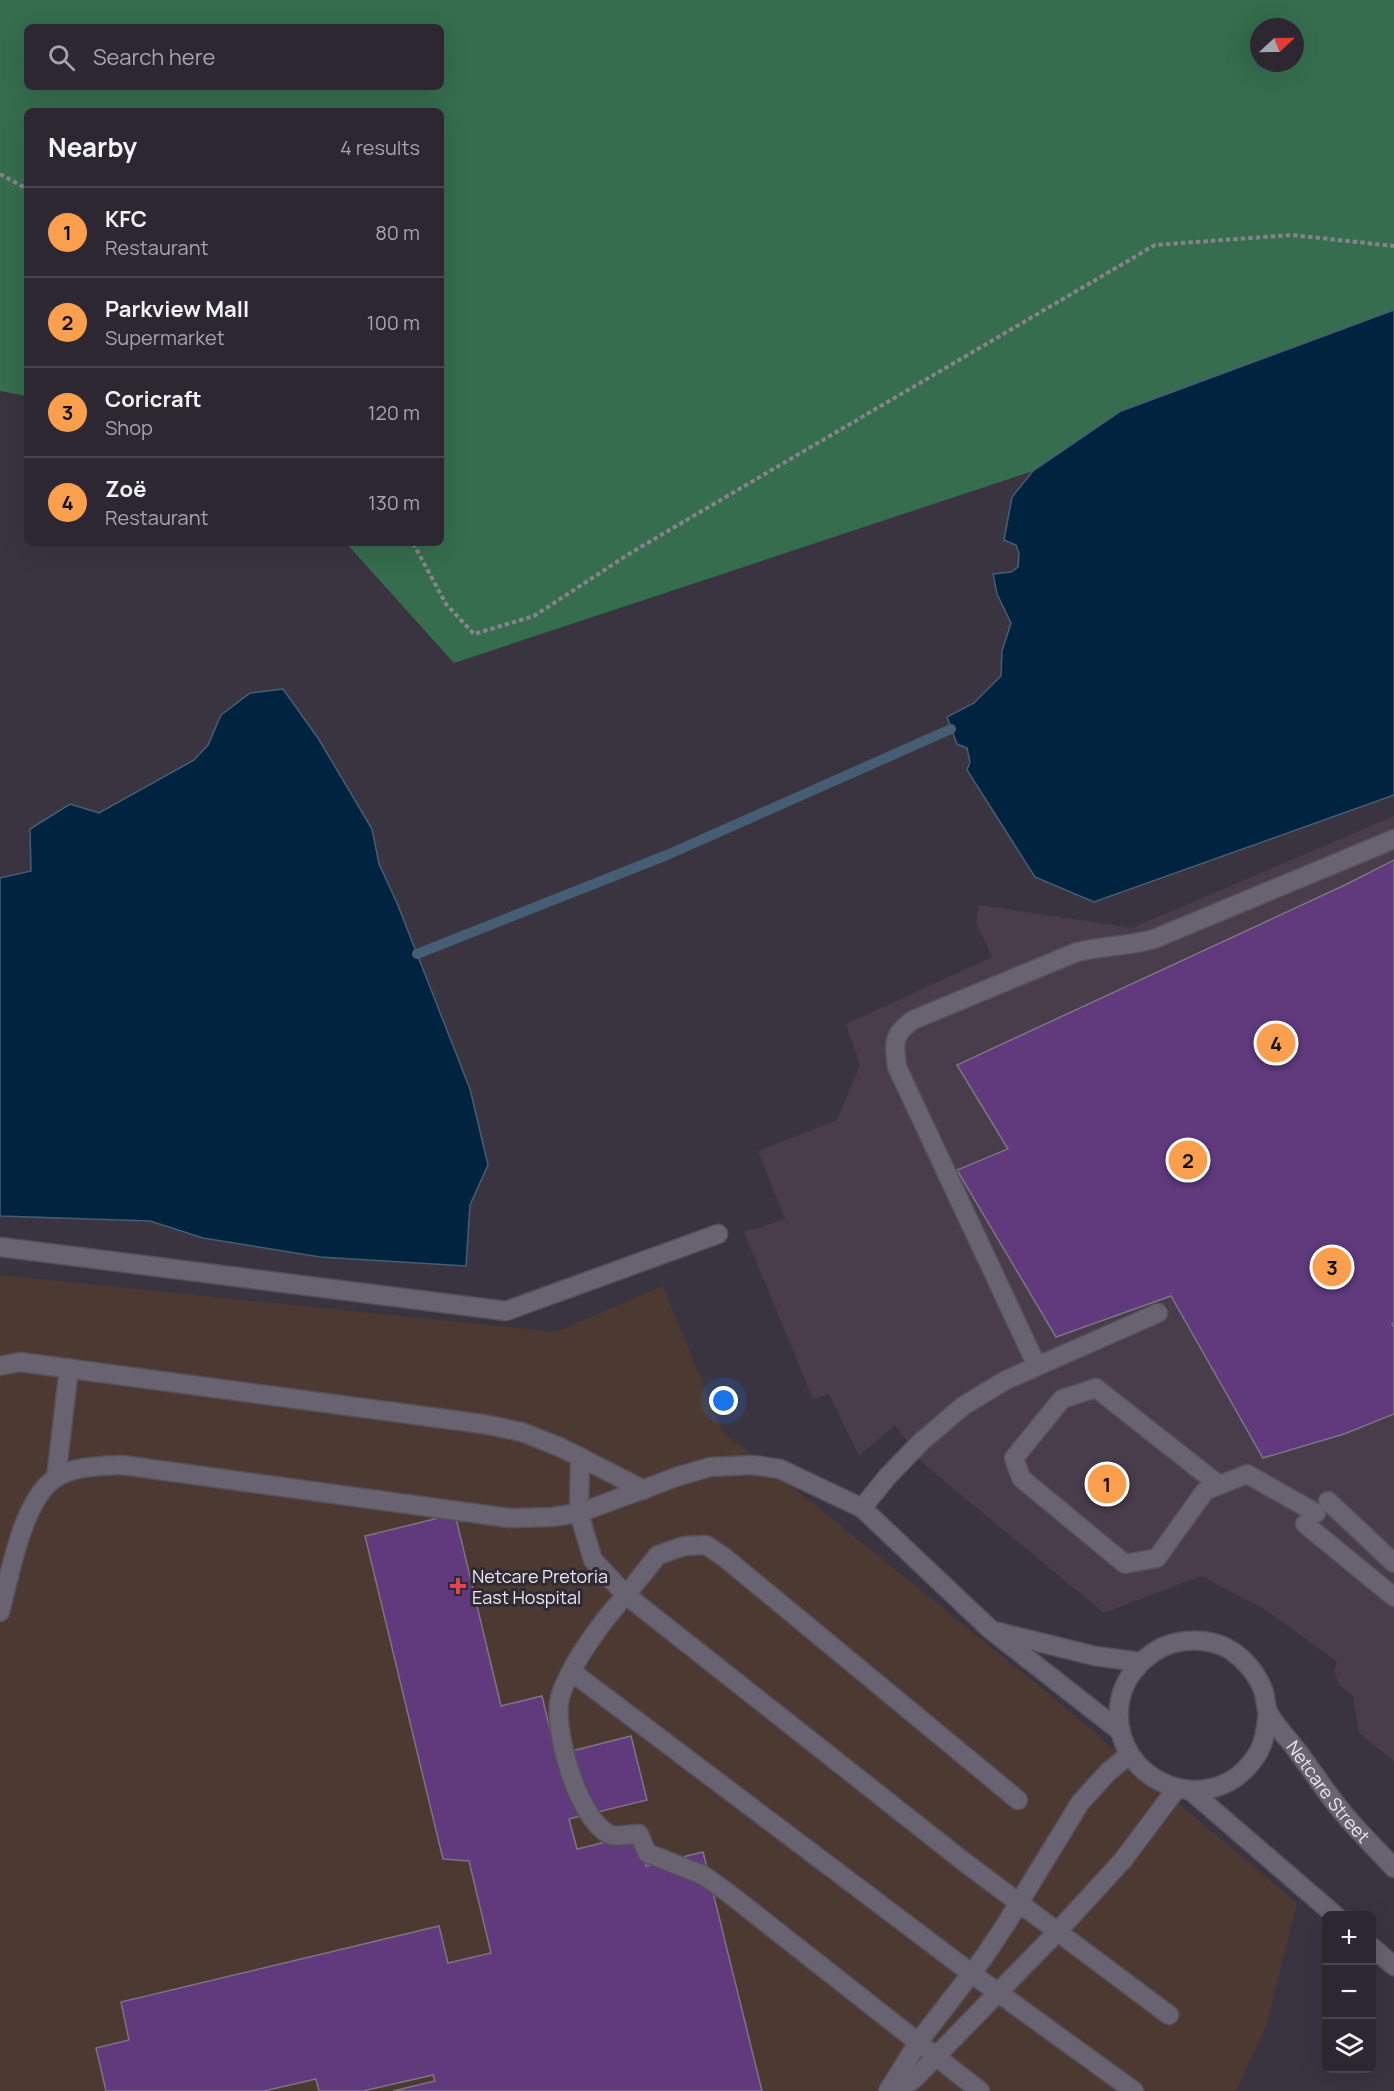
<!DOCTYPE html>
<meta charset="utf-8">
<style>
body{margin:0;font-family:Manrope,sans-serif;background:#38333c;color:#f1f3f6}
.controls{position:absolute;right:18px;bottom:18px;display:grid;overflow:hidden;border-radius:9px;box-shadow:0 6px 24px #0002}
.controls button{width:54px;height:54px;display:grid;place-items:center;padding:0;border:0;border-bottom:2px solid #48444c;background:#2c2730;color:#f1f3f6;font:30px sans-serif}
.compass{position:absolute;left:1250px;top:18px;width:54px;height:54px;border-radius:50%;background:#2c2730;box-shadow:0 6px 24px #0002;rotate:68deg}
.you{position:absolute;left:724px;top:1401px;width:21px;height:21px;margin:-15px;border:4px solid #fff;border-radius:50%;background:#1a73e8;box-shadow:0 0 0 9px #1a73e833}
.badge{display:grid;place-items:center;width:39px;height:39px;border-radius:50%;background:#fa9f4e;color:#111;font-size:20px;font-weight:700}
.pin{position:absolute;translate:-50% -50%;border:3px solid #fff;box-shadow:0 2px 6px #0006}
.list{margin:0;padding:0;list-style:none}
h2{display:flex;justify-content:space-between;align-items:center;height:78px;margin:0;padding:0 24px;font-size:26px}
h2 small{font-size:20px;font-weight:400;color:#a6a5ab}
.list li{display:grid;grid-template-columns:39px 1fr auto;gap:18px;align-items:center;box-sizing:border-box;height:90px;padding:0 24px;border-top:2px solid #48444c}
.list b{display:block;font-size:22px;white-space:nowrap}
.list p{margin:0;font-size:20px;white-space:nowrap;color:#a6a5ab}
.list em{font-size:20px;font-style:normal;color:#a6a5ab}
.icon{flex:none;width:33px;height:33px;fill:none;stroke:currentColor;stroke-width:2;stroke-linecap:round;stroke-linejoin:round}
.map{position:relative;flex:none;width:1394px;height:2091px;overflow:hidden}
.search{position:absolute;background:#2c2730;box-shadow:0 6px 24px #0002;left:24px;top:24px;width:420px;height:66px;display:flex;align-items:center;gap:15px;box-sizing:border-box;padding:0 21px;border-radius:9px;color:#a6a5ab;font-size:22px}
.panel{position:absolute;background:#2c2730;box-shadow:0 6px 24px #0002;left:24px;top:108px;width:420px;height:438px;border-radius:9px}
.map>svg:first-child{display:block}
.commercial{fill:#493c4b}
.medical{fill:#4c3a32}
.green{fill:#356d4e;fill-rule:evenodd}
.water{fill:#00233f;stroke:#465e73;stroke-width:1.5}
.lines{fill:none;stroke-linecap:round;stroke-linejoin:round}
.stream{stroke:#465e73;stroke-width:10}
.building{fill:#603a7d;stroke:#7b7482;stroke-width:1.5}
.lane-casing{stroke:#55505a;stroke-width:21}
.path{stroke:#87828c;stroke-width:4;stroke-dasharray:4.5 3;stroke-linecap:butt}
.lane{stroke:#696270;stroke-width:18}
.health-dot{fill:#e0444e;stroke:#302a35;stroke-width:2}
.labels{text-anchor:middle;dominant-baseline:central;stroke-width:6;stroke-linejoin:round;paint-order:stroke}
.poi-label{font-size:18px;fill:#eae6ed;stroke:#302a35;text-anchor:start}
.street-label{font-size:18px;fill:#eae6ed;stroke:#302a35}
</style>
<div class="map">
<svg width="1394" height="2091" viewBox="0 0 1394 2091">
<rect width="100%" height="100%" fill="#3a3440"/>
<path class="commercial" d="M1394,816V1761L1359,1733L1353,1696L1339,1685L1334,1671L1337,1662L1266,1610L1201,1576L1104,1613L925,1465L895,1425L859,1456L829,1394L813,1399L744,1232L785,1219L758,1151L837,1120L860,1065L846,1024L992,957L976,922L979,905L1132,928Z"/>
<path class="medical" d="M0,1275L556,1332L663,1286L723,1433L788,1483L1044,1690L1297,1903L1266,2026L1236,2091H0Z"/>
<path class="green" d="M0,0H1394V310L1121,411L1033,471L454,663L346,543H441V111H27V396L0,391ZM27,27H441V87H27ZM1259,27H1295V63H1259Z"/>
<path class="water" d="M1394,310V795L1094,902L1035,877L967,770L970,762L967,748L957,744L947,717L974,703L1001,676L1002,651L1011,623L997,594L993,574L1011,572L1018,567L1019,553L1016,545L1004,540L1012,497L1033,471L1121,411Z
M283,689L318,738L372,829L379,864L397,903L470,1089L488,1165L470,1205L466,1266L320,1257L203,1238L150,1221L0,1216V878L31,871L30,829L70,804L99,813L194,760L208,745L221,715L250,693Z"/>
<g class="lines">
<path class="stream" d="M417,954L667,855L951,729"/>
</g>
<path class="building" d="M1394,860V1323L1392,1324L1394,1327V1414L1344,1434L1263,1458L1171,1296L1056,1337L957,1170L1008,1149L957,1065L1347,884Z
M455,1514L501,1706L542,1696L556,1755L631,1736L647,1800L569,1819L577,1849L639,1834L646,1866L703,1852L762,2091H393L435,2081L433,2075L363,2091H319L316,2079L264,2091H106L96,2048L129,2040L121,2002L439,1926L448,1963L491,1953L469,1861L443,1859L365,1536Z"/>
<g class="lines">
<g class="lane-casing">
<g id="lane">
<path d="M0,1247L506,1311L718,1234"/>
<path d="M0,1366L20,1362L483,1424L522,1432L562,1448L644,1490"/>
<path d="M1037,1366L897,1067C894,1043 892,1035 913,1020L1077,952C1103,946 1129,946 1154,939L1394,839"/>
<path d="M580,1457L579,1513L593,1560L626,1595C603,1620 572,1662 561,1694C550,1725 579,1823 611,1835C618,1837 631,1834 639,1834L647,1853L703,1875L727,1892L980,2091"/>
<path d="M56,1478L69,1368"/>
<path d="M1219,1485L1096,1388L1062,1399L1014,1458L1021,1478L1125,1564L1157,1558L1205,1491L1247,1474L1316,1513"/>
<path d="M1328,1501L1394,1563"/>
<path d="M862,1508L888,1476L921,1442L963,1406L1006,1380L1158,1313"/>
<path d="M1305,1524L1394,1597"/>
<path d="M0,1612C10,1575 22,1502 54,1479C73,1466 100,1466 122,1465L509,1518L552,1517L579,1513L679,1476L710,1467L752,1465L780,1469L862,1508L991,1630L1120,1731"/>
<path d="M998,1632L1095,1656L1140,1662"/>
<path d="M572,1672L971,1973L1134,2091"/>
<path id="s1" d="M1268,1712C1266,1728 1265,1745 1254,1759C1210,1821 1113,1783 1119,1708C1121,1684 1135,1665 1154,1652C1176,1637 1210,1637 1232,1651C1245,1660 1258,1675 1263,1690C1266,1697 1265,1705 1268,1712C1274,1725 1287,1737 1295,1748C1312,1770 1327,1794 1344,1814C1360,1833 1377,1850 1394,1868"/>
<path d="M1191,1791L1336,1916"/>
<path d="M1018,1800L724,1557L706,1545L684,1546L658,1555L626,1595L963,1861L1169,2015"/>
<path d="M1372,1947L1394,1966"/>
<path d="M888,2091L919,2041L984,1957L1006,1924L1080,1803L1108,1772L1129,1755"/>
<path d="M897,2091L914,2079L1057,1932L1123,1860L1177,1788"/>
</g>
</g>
<path class="path" d="M0,174L27,189
M413,543L446,604L474,634L534,616L632,552L1155,245L1292,235L1394,246"/>
<use href="#lane" class="lane"/>
</g>
<path class="health-dot" d="M455 1577h6v6h6v6h-6v6h-6v-6h-6v-6h6z"/>
<g class="labels">
<g class="poi-label">
<text x="472" y="1576">Netcare Pretoria<tspan x="472" dy="21">East Hospital</tspan></text>
</g>
<g class="street-label">
<text stroke="none"><textPath href="#s1" startOffset="568">Netcare Street</textPath></text>
</g>
</g>
</svg>
<div class="controls">
<button>+</button>
<button>−</button>
<button><svg class="icon" aria-label="layers" viewBox="0 0 24 24"><path d="M12 4l9 5-9 5-9-5zM3 14l9 5 9-5"/></svg></button>
</div>
<svg class="compass" viewBox="-18 -18 36 36"><path d="M0-13l5 13h-10z" fill="#e53935"/><path d="M0 13l5-13h-10z" fill="#a6a5ab"/></svg>
<div class="you"></div>
<div class="pin badge" style="left:1107px;top:1484px">1</div>
<div class="pin badge" style="left:1188px;top:1160px">2</div>
<div class="pin badge" style="left:1332px;top:1267px">3</div>
<div class="pin badge" style="left:1276px;top:1043px">4</div>
<div class="search"><svg class="icon" aria-label="search" viewBox="0 0 24 24"><circle cx="10" cy="10" r="6"/><path d="M15 15l6 6"/></svg>Search here</div>
<section class="panel">
<h2>Nearby<small>4 results</small></h2>
<ul class="list">
<li><span class="badge">1</span><div><b>KFC</b><p>Restaurant</p></div><em>80 m</em></li>
<li><span class="badge">2</span><div><b>Parkview Mall</b><p>Supermarket</p></div><em>100 m</em></li>
<li><span class="badge">3</span><div><b>Coricraft</b><p>Shop</p></div><em>120 m</em></li>
<li><span class="badge">4</span><div><b>Zoë</b><p>Restaurant</p></div><em>130 m</em></li>
</ul>
</section>
</div>
